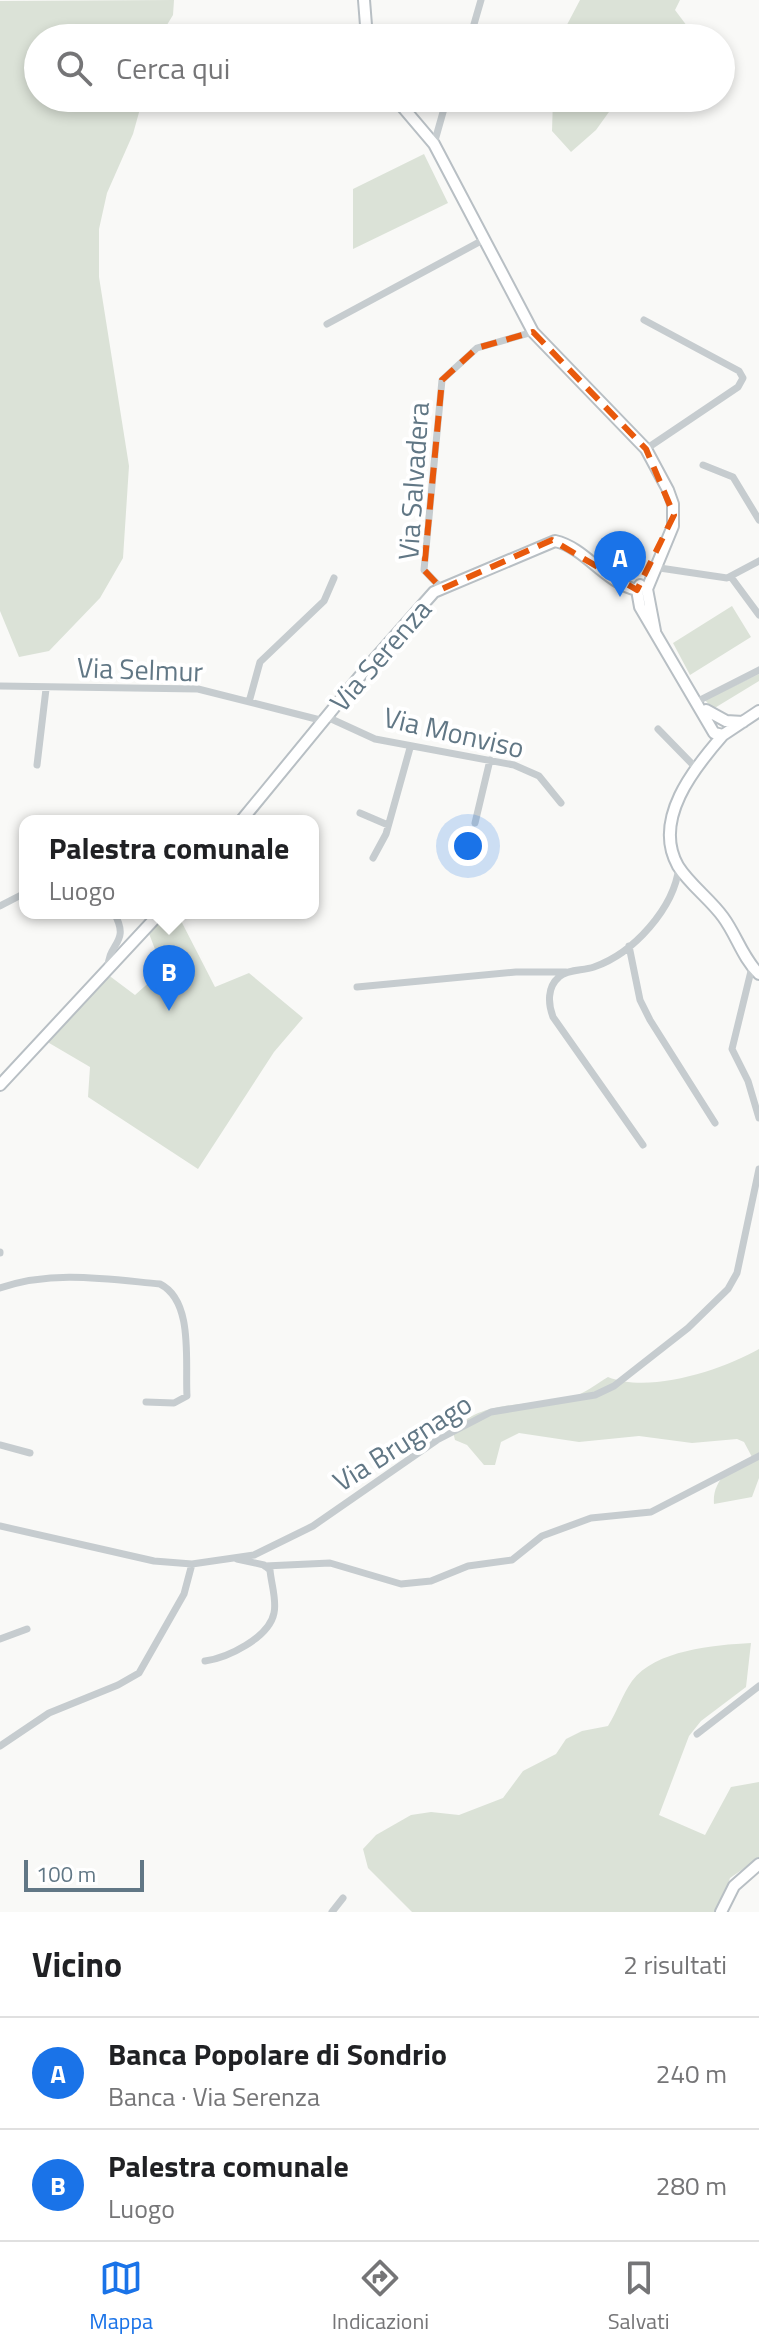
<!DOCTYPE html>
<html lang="it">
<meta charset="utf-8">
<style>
body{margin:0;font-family:"Titillium Web",sans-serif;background:#f6f6f6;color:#202124}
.scale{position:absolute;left:24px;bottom:20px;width:120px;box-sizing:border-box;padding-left:8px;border:4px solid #617785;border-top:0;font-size:22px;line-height:28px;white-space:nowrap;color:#617785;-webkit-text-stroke:6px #fff;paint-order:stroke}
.you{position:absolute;left:468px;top:846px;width:28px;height:28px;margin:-20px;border:6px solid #fff;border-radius:50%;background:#1a73e8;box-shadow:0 0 0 12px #1a73e833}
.badge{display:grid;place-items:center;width:52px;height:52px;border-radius:50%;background:#1a73e8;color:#fff;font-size:26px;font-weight:700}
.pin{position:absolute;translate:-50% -66px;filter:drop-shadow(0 2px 4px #0008)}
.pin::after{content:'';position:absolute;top:42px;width:28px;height:24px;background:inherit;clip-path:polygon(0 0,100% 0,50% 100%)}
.popup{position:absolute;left:19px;top:815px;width:300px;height:104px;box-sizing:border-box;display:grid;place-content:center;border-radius:16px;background:#fff;filter:drop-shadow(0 2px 6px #0005);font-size:26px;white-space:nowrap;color:#757577}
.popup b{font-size:30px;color:#202124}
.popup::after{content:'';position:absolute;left:50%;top:100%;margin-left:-16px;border:16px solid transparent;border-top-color:#fff}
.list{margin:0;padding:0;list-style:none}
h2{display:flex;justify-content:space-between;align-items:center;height:104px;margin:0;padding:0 32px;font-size:34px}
h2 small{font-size:26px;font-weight:400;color:#757577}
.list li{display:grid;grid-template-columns:52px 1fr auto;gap:24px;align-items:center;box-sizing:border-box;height:112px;padding:0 32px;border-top:2px solid #e0e0e0}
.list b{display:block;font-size:30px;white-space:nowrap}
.list p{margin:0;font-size:26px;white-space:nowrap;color:#757577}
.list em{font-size:26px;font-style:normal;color:#757577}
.icon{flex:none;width:44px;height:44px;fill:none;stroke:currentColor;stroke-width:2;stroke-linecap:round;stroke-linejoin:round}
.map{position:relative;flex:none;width:759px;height:1912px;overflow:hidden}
.search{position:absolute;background:#fff;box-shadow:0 4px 12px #0003;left:24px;right:24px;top:24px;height:88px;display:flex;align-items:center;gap:20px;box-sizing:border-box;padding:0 28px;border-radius:44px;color:#757577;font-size:30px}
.sheet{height:328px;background:#fff}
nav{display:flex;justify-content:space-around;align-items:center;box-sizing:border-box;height:112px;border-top:2px solid #e0e0e0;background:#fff;font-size:22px;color:#757577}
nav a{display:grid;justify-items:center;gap:4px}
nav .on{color:#1a73e8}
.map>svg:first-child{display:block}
.green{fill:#dbe2d7}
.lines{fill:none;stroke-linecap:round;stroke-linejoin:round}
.secondary-casing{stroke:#b8bfc4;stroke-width:14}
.street{stroke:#c6cccf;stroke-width:7}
.secondary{stroke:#fff;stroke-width:10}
.marked{fill:none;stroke:#e8590c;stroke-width:6;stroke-dasharray:16 10;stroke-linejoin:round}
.labels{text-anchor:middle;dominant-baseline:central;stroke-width:8;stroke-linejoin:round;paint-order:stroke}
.street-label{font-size:28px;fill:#617785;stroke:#fff}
</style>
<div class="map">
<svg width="759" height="1912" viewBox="0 0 759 1912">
<rect width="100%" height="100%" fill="#f9f9f7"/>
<path class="green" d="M174,0L173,15L159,38H38V98H143L133,134L107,193L99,229V277L129,466L123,558L100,598L49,651L19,657L0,611V1Z
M580,0H680L675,10L696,38H560Z
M553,98H619L596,130L571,152L552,131Z
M424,154L448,203L353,249V189Z
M732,606L751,637L690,675L673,643Z
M759,674V681L713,709L705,700Z
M166,913H177L215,987L249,973L303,1018L274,1052L198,1169L88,1097L90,1067L44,1040L107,974L135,995L163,970L148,931Z
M759,1349V1478L752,1497L714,1504C712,1480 732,1465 752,1457L744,1442L737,1439L692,1443L639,1436L579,1442L519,1433L501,1442L495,1465H484L467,1445L455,1440L453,1432C479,1398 533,1407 570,1398C584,1394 596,1384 608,1377C649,1394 722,1370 759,1349Z
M751,1643L746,1687L701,1721L689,1736L659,1815L705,1835L731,1787L759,1782V1858L730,1878L718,1912H412L368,1868L363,1849L376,1835L411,1815L431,1812L459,1815L503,1798L523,1771L556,1754L566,1739L582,1731L608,1726C617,1712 622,1695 632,1681C655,1650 714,1645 751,1643Z"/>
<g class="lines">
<g class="secondary-casing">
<path id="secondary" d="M364,0L367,38
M395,98L434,144L533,332L646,449L668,490L673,504V526L647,589L655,631
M640,585L637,590L640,607L714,733L723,735L759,711
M706,710L726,721L743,722
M723,735C694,768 652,820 678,866C690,885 710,899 723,917C737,936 742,957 759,974
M241,821L365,670L434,592L555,541C586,548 604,582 637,590
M0,1085L160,913
M721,1912L734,1886L759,1864"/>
</g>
<path class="street" d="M470,38L481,0
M434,144L447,98
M644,320L739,371L743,378L738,387L646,449
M327,324L483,240
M703,465L733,477L759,520
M653,567L727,578L759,561
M731,577L759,615
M442,589L424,570L442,380L477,348L533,332
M0,686L198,689L324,721
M698,701L759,670
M249,702L260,662L324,601L334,578
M327,717L375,739L514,765L539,776L561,803
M658,729L697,769
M37,765L46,689
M360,813L388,825
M475,823L490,760
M373,858L386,834L410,748
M0,906L25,893
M629,946L640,1000L650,1020L715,1123
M752,967L732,1049L748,1081L759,1118
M108,968C108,942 131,943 114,913
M357,987L516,972H566
M643,1145L553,1017C548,1004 547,987 559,977C568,969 583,971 594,967C634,953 674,908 679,867
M0,1252V1253
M0,1288C53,1270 106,1279 160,1284C194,1301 185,1362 187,1396L174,1403L146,1402
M0,1445L30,1453
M0,1526L154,1561L192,1564L254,1555L313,1526L437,1440L491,1412L595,1395L614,1386L688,1328L728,1289L737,1273L759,1169
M265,1566L330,1563L401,1584L431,1581L468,1566L512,1560L542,1536L591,1518L651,1512L759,1456
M0,1639L27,1629
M205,1661C227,1658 269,1638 274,1613C277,1600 271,1583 270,1570L264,1565L237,1559
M697,1734L759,1686
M0,1746L49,1713L118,1685L139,1673L184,1594L192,1564
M332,1912L343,1898"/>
<use href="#secondary" class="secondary"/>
</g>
<path class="marked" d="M533,332L646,449L674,515L637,590L552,540L442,589L424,570L442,380L477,348Z"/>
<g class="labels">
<g class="street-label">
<text transform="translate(413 481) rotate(-86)">Via Salvadera</text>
<text transform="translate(380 655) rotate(-49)">Via Serenza</text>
<text transform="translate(140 669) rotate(2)">Via Selmur</text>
<text transform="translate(454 732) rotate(13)">Via Monviso</text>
<text transform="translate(402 1442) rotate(-32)">Via Brugnago</text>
</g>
</g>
</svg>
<div class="scale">100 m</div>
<div class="you"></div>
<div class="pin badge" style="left:620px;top:597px">A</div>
<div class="pin badge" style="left:169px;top:1011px">B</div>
<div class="popup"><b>Palestra comunale</b>Luogo</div>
<div class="search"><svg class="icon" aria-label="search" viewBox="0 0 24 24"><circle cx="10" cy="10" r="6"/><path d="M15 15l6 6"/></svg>Cerca qui</div>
</div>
<section class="sheet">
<h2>Vicino<small>2 risultati</small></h2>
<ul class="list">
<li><span class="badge">A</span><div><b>Banca Popolare di Sondrio</b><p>Banca · Via Serenza</p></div><em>240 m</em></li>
<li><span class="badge">B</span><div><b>Palestra comunale</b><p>Luogo</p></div><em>280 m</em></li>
</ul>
</section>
<nav>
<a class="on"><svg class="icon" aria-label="map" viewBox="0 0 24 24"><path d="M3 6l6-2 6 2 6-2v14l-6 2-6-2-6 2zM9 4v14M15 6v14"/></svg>Mappa</a>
<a><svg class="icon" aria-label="directions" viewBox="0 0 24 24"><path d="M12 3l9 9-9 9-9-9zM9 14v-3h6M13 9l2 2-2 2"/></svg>Indicazioni</a>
<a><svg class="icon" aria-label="saved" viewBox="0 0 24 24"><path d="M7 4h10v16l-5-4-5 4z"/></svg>Salvati</a>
</nav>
